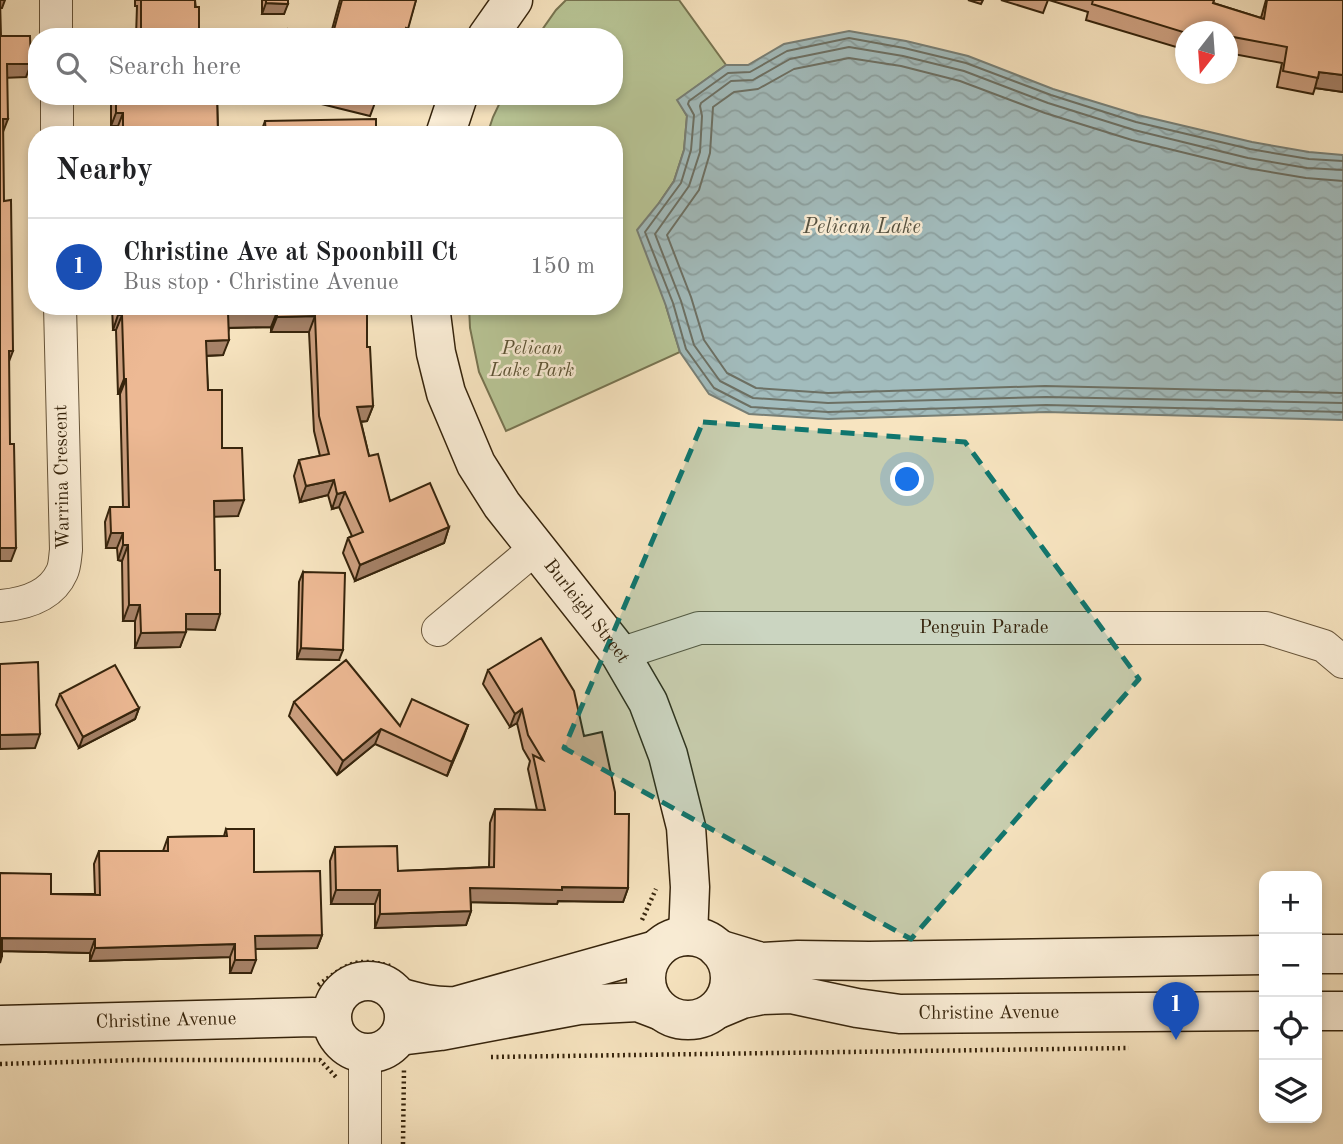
<!DOCTYPE html>
<meta charset="utf-8">
<style>
body{margin:0;font-family:"Old Standard TT",serif;background:#f6f6f6;color:#202124}
.controls{position:absolute;right:21px;bottom:21px;display:grid;overflow:hidden;border-radius:14px;box-shadow:0 4px 10px #0003}
.controls button{width:63px;height:63px;display:grid;place-items:center;padding:0;border:0;border-bottom:2px solid #e0e0e0;background:#fff;color:#202124;font:35px sans-serif}
.compass{position:absolute;left:1175px;top:21px;width:63px;height:63px;border-radius:50%;background:#fff;box-shadow:0 4px 10px #0003;rotate:197deg}
.you{position:absolute;left:908px;top:480px;width:24px;height:24px;margin:-18px;border:5px solid #fff;border-radius:50%;background:#1a73e8;box-shadow:0 0 0 10px #1a73e833}
.badge{display:grid;place-items:center;width:46px;height:46px;border-radius:50%;background:#111827;color:#fff;font-size:23px;font-weight:700}
.pin{position:absolute;translate:-50% -58px;filter:drop-shadow(0 2px 4px #0008)}
.pin::after{content:'';position:absolute;top:37px;width:24px;height:21px;background:inherit;clip-path:polygon(0 0,100% 0,50% 100%)}
.list{margin:0;padding:0;list-style:none}
h2{display:flex;justify-content:space-between;align-items:center;height:91px;margin:0;padding:0 28px;font-size:30px}
h2 small{font-size:23px;font-weight:400;color:#757577}
.list li{display:grid;grid-template-columns:46px 1fr auto;gap:21px;align-items:center;box-sizing:border-box;height:98px;padding:0 28px;border-top:2px solid #e0e0e0}
.list b{display:block;font-size:26px;white-space:nowrap}
.list p{margin:0;font-size:23px;white-space:nowrap;color:#757577}
.list em{font-size:23px;font-style:normal;color:#757577}
.icon{flex:none;width:38px;height:38px;fill:none;stroke:currentColor;stroke-width:2;stroke-linecap:round;stroke-linejoin:round}
.map{position:relative;flex:none;width:1343px;height:1144px;overflow:hidden}
.search{position:absolute;background:#fff;box-shadow:0 4px 10px #0003;left:28px;top:28px;width:595px;height:77px;display:flex;align-items:center;gap:18px;box-sizing:border-box;padding:0 24px;border-radius:28px;color:#757577;font-size:26px}
.panel{position:absolute;background:#fff;box-shadow:0 4px 10px #0003;left:28px;top:126px;width:595px;height:189px;border-radius:28px}
.map>svg:first-child{display:block}
.park{fill:#b8c596;stroke:#777451;stroke-width:2}
.water{fill:url(#water-waves);stroke:#777f76;stroke-width:2}
.lines{fill:none;stroke-linecap:round;stroke-linejoin:round}
.shore{stroke:#6c7064;stroke-width:2}
.street-casing{stroke:#665439;stroke-width:34}
.secondary-casing{stroke:#36240c;stroke-width:41}
.path{stroke:#36240c;stroke-width:4.5;stroke-dasharray:2 3.5;stroke-linecap:butt}
.street{stroke:#faedd6;stroke-width:32}
.secondary{stroke:#faedd6;stroke-width:38}
.wall{fill:#cc9f7f;stroke:#36240c;stroke-width:2}
.shaded-wall{fill:#a68268;stroke:#36240c;stroke-width:2}
.building{fill:#edb994;stroke:#36240c;stroke-width:2}
.marked{fill:#0f766e;fill-opacity:0.2;stroke:#0f766e;stroke-width:5;stroke-dasharray:14 9;stroke-linejoin:round}
.labels{text-anchor:middle;dominant-baseline:central;stroke-width:5;stroke-linejoin:round;paint-order:stroke}
.park-label{font-size:19px;font-style:italic;fill:#5d5435;stroke:#faedd6}
.street-label{font-size:19px;fill:#36240c;stroke:#faedd6}
.water-label{font-size:21px;font-style:italic;fill:#565241;stroke:#faedd6}
</style>
<div class="map">
<svg width="1343" height="1144" viewBox="0 0 1343 1144">
<defs>
<pattern id="water-waves" width="16" height="10" patternUnits="userSpaceOnUse" patternTransform="scale(1.75)"><rect width="16" height="10" fill="#a2bcbd"/><path d="M0 5q4-4 8 0t8 0" fill="none" stroke="#8ca1a1"/></pattern>
</defs>
<rect width="100%" height="100%" fill="#f7e4c0"/>
<filter id="stains"><feTurbulence type="fractalNoise" baseFrequency=".00286" numOctaves="4"/><feColorMatrix values="0 0 0 0 .2 0 0 0 0 .09 0 0 0 0 .02 0 0 0 .5 -.17"/></filter>
<radialGradient id="worn" r=".72"><stop offset=".6" stop-color="#630" stop-opacity="0"/><stop offset="1" stop-color="#630" stop-opacity=".3"/></radialGradient>
<path class="park" d="M566,0H679L726,65L678,100L687,116L684,150L674,181L659,203L666,306L680,352L506,431L479,372L470,328L469,306H614V135H487L493,117L503,96H614V37H537L556,10Z"/>
<path class="water" d="M849,31L906,41L968,56L1053,89L1138,115L1252,142L1309,152L1343,155V420L1046,412L828,419L749,414L709,394L680,352L666,306L637,230L659,203L674,181L684,150L687,116L677,100L726,65H748L784,44Z"/>
<g class="lines">
<path class="shore" d="M1343,161L1309,159L1250,149L1136,122L1051,95L966,63L904,48L849,38L787,51L750,72L728,73L689,101L688,104L694,115L691,150L681,183L645,232L673,303L686,349L714,388L751,407L828,412L1046,405L1343,412
M1343,170L1307,168L1248,158L1134,130L1048,103L964,71L903,56L849,47L790,59L753,80L731,81L701,103L700,106L702,116L700,152L689,186L655,234L681,301L694,345L720,381L753,398L828,403L1046,397L1343,403
M1343,181L1306,178L1247,168L1132,140L1045,113L960,81L901,66L849,58L794,69L758,89L734,92L713,107L710,153L699,190L667,235L691,297L704,340L727,373L756,388L828,393L1045,386L1343,393"/>
<g class="street-casing">
<g id="street">
<path d="M56,0V37"/>
<path d="M57,96V135"/>
<path d="M0,606C24,604 51,597 62,572C65,566 65,557 66,550L60,306"/>
<path d="M438,630L536,548"/>
<path id="s1" d="M620,654L699,628H1266L1324,646L1343,662"/>
<path d="M365,1144V1053"/>
</g>
</g>
<g class="secondary-casing">
<g id="secondary">
<path d="M487,37L513,0"/>
<path d="M445,135L458,96"/>
<path id="s2" d="M430,306L436,353L446,393L476,464L502,505L620,654L648,702L668,755L686,827L690,887L688,936"/>
<circle cx="688" cy="978" r="42"/>
<path d="M718,949L761,962L798,960L869,961L1264,955"/>
<path d="M1317,954H1343"/>
<circle cx="368" cy="1017" r="36"/>
<path d="M398,997C418,1003 435,1007 456,1006L656,950"/>
<path id="s3" d="M718,1009L742,999L762,995L791,994L857,1008L900,1014L1264,1011"/>
<path d="M1317,1011H1343"/>
<path id="s4" d="M0,1025L313,1017L331,1019"/>
<path d="M399,1036L440,1031L579,1005L638,1002L659,1010"/>
</g>
</g>
<path class="path" d="M642,920L656,889
M318,985C347,965 354,956 390,966
M491,1057L1129,1048
M0,1064L137,1060H320L336,1077
M403,1144L404,1068"/>
<use href="#street" class="street"/>
<use href="#secondary" class="secondary"/>
</g>
<path class="wall" d="M135,0H195L199,37H136L137,6H135Z
M262,0H288L284,14H262Z
M340,0H416L405,37H330Z
M968,0H983L981,4Z
M1001,0H1048L1043,13Z
M1049,0H1214L1213,3L1261,18L1266,0H1343V92L1315,88L1313,94L1277,87L1282,63L1228,53V32H1186V50L1086,20L1088,12Z
M111,96H217L218,135H118V126H111Z
M289,96H375L376,100L370,116Z
M265,121L376,135H260Z
M112,306H367V347L373,406L367,421L361,422L369,456L390,501L449,527L444,543L355,581L343,553L348,538L352,536L339,507L332,509L328,495L300,502L294,476L299,460L320,456L314,431L309,332H271V327L229,328L223,355L206,356L208,390L238,516H214L215,630L186,629L180,647L135,648V621H123L122,561L118,560L117,548H106L105,522L110,507H123L120,394H118L116,330H113Z
M303,572L339,660L297,659L299,582Z
M488,670L584,736L615,814L628,888L623,902L558,901L557,904L471,902V911L466,925L375,928V904H331L330,861L335,847L398,871L489,867L490,823L495,809L537,810L528,769L530,761L523,749L517,723L510,727L483,684Z
M60,694L139,708L135,719L79,748L56,705Z
M294,702L400,726L468,725L447,776L375,744L337,775L289,716Z
M226,829L254,872L322,935L317,948L255,949L251,973H230V957L90,961V953L2,951V956L0,963V873L51,894H95L94,864L99,851H163L168,837L224,836Z"/>
<path class="shaded-wall" d="M0,0H5L2,8H0Z
M266,3L288,4L284,14H262Z
M7,64H31L26,77L2,78Z
M1319,72L1343,75V92L1315,88Z
M116,113H123L118,126H111Z
M3,119H8L3,132Z
M277,312L271,327L223,328L228,313Z
M118,315H122L116,330H113Z
M315,316L309,332H271L277,317Z
M229,340L223,355L200,356L206,341Z
M9,351H13L8,364Z
M124,379H126L120,394H118Z
M373,406L367,421L352,422L357,407Z
M334,480L328,495L300,502L306,486Z
M345,492L339,507L332,509L337,494Z
M244,500L238,516L208,517L214,501Z
M449,527L444,543L355,581L360,565Z
M111,533H123L117,548H106Z
M123,545H128L122,561L118,560Z
M0,548H16L11,561H0Z
M129,605H140L135,621H123Z
M186,614H220L215,630L180,629Z
M186,632L180,647L135,648L141,633Z
M301,648L343,650L339,660L297,659Z
M139,708L135,719L79,748L83,737Z
M522,709L517,723L510,727L515,714Z
M468,725L463,739L447,776L452,762Z
M381,729L375,744L337,775L343,761Z
M40,734L35,748L0,749V735Z
M562,887L628,888L623,902L558,901L557,904L465,902L470,888Z
M336,890H380L375,904H331Z
M471,911L466,925L375,928L380,914Z
M322,935L317,948L250,949L255,936Z
M2,938L95,939L90,953L0,951Z
M235,944L230,957L90,961L95,948Z
M235,960H256L251,973H230Z"/>
<path class="building" d="M0,0L1,36H30L31,64H7L8,119H3L4,201L11,200L13,351H9L10,444H14L16,548H0Z
M141,0H195V7H199V37H141Z
M266,0H288V4L266,3Z
M342,0H416L408,29L406,28L403,37H332Z
M1093,0H1214L1213,3L1264,19L1267,0H1343V75L1319,72L1318,78L1283,71L1287,47L1233,37L1229,48L1228,47V32H1186V33L1092,4Z
M288,29L320,37H287Z
M116,96H217L218,135H123V113H116Z
M359,96H375L376,100Z
M376,119V135H266L265,121Z
M118,306H367V347H370L373,406L357,407L369,456L378,454L390,501L430,483L449,527L360,565L348,538L363,532L345,492L337,494L334,480L306,486L299,460L329,454L319,416L315,316L277,317V312L228,313L229,340L206,341L208,390H222V448H242L244,500L214,501L215,570H220V614H186V632L141,633L140,605H129L128,545H123V533H111L110,507H129L126,379H124L122,315H118Z
M303,572L345,573L343,650L301,648Z
M541,638L574,691L584,736L602,732L615,792V814H629L628,888L562,887V890L470,888L471,911L380,914V890H336L335,847L397,846L398,871L494,867L495,809L545,810L533,755L543,760L528,735L522,709L515,714L488,670Z
M346,660L400,726L412,699L468,725L452,762L381,729L343,761L294,702Z
M38,662L40,734L0,735V664Z
M115,665L139,708L83,737L60,694Z
M226,829H254V872L320,871L322,935L255,936L256,960H235V944L95,948V939L2,938V956H0V873L51,874V894L100,895L99,851H168V837L227,836Z"/>
<path class="marked" d="M703,422L965,442L1139,679L911,939L564,748Z"/>
<g class="labels">
<g class="park-label">
<text x="532" y="349">Pelican<tspan x="532" dy="22">Lake Park</tspan></text>
</g>
<g class="street-label">
<text transform="translate(63 477) rotate(-91)">Warrina Crescent</text>
<text stroke="none"><textPath href="#s2" startOffset="350">Burleigh Street</textPath></text>
<text stroke="none"><textPath href="#s1" startOffset="368">Penguin Parade</textPath></text>
<text stroke="none"><textPath href="#s3" startOffset="275">Christine Avenue</textPath></text>
<text stroke="none"><textPath href="#s4" startOffset="166">Christine Avenue</textPath></text>
</g>
<g class="water-label">
<text x="862" y="227">Pelican Lake</text>
</g>
</g>
<rect width="100%" height="100%" filter="url(#stains)"/>
<rect width="100%" height="100%" fill="url(#worn)"/>
</svg>
<div class="controls">
<button>+</button>
<button>−</button>
<button><svg class="icon" aria-label="locate" viewBox="0 0 24 24"><circle cx="12" cy="12" r="6"/><path d="M12 2v4M12 18v4M2 12h4M18 12h4"/></svg></button>
<button><svg class="icon" aria-label="layers" viewBox="0 0 24 24"><path d="M12 4l9 5-9 5-9-5zM3 14l9 5 9-5"/></svg></button>
</div>
<svg class="compass" viewBox="-18 -18 36 36"><path d="M0-13l5 13h-10z" fill="#e53935"/><path d="M0 13l5-13h-10z" fill="#757577"/></svg>
<div class="you"></div>
<div class="pin badge" style="left:1176px;top:1040px;background:#1a4fb4">1</div>
<div class="search"><svg class="icon" aria-label="search" viewBox="0 0 24 24"><circle cx="10" cy="10" r="6"/><path d="M15 15l6 6"/></svg>Search here</div>
<section class="panel">
<h2>Nearby<small></small></h2>
<ul class="list">
<li><span class="badge" style="background:#1a4fb4">1</span><div><b>Christine Ave at Spoonbill Ct</b><p>Bus stop · Christine Avenue</p></div><em>150 m</em></li>
</ul>
</section>
</div>
